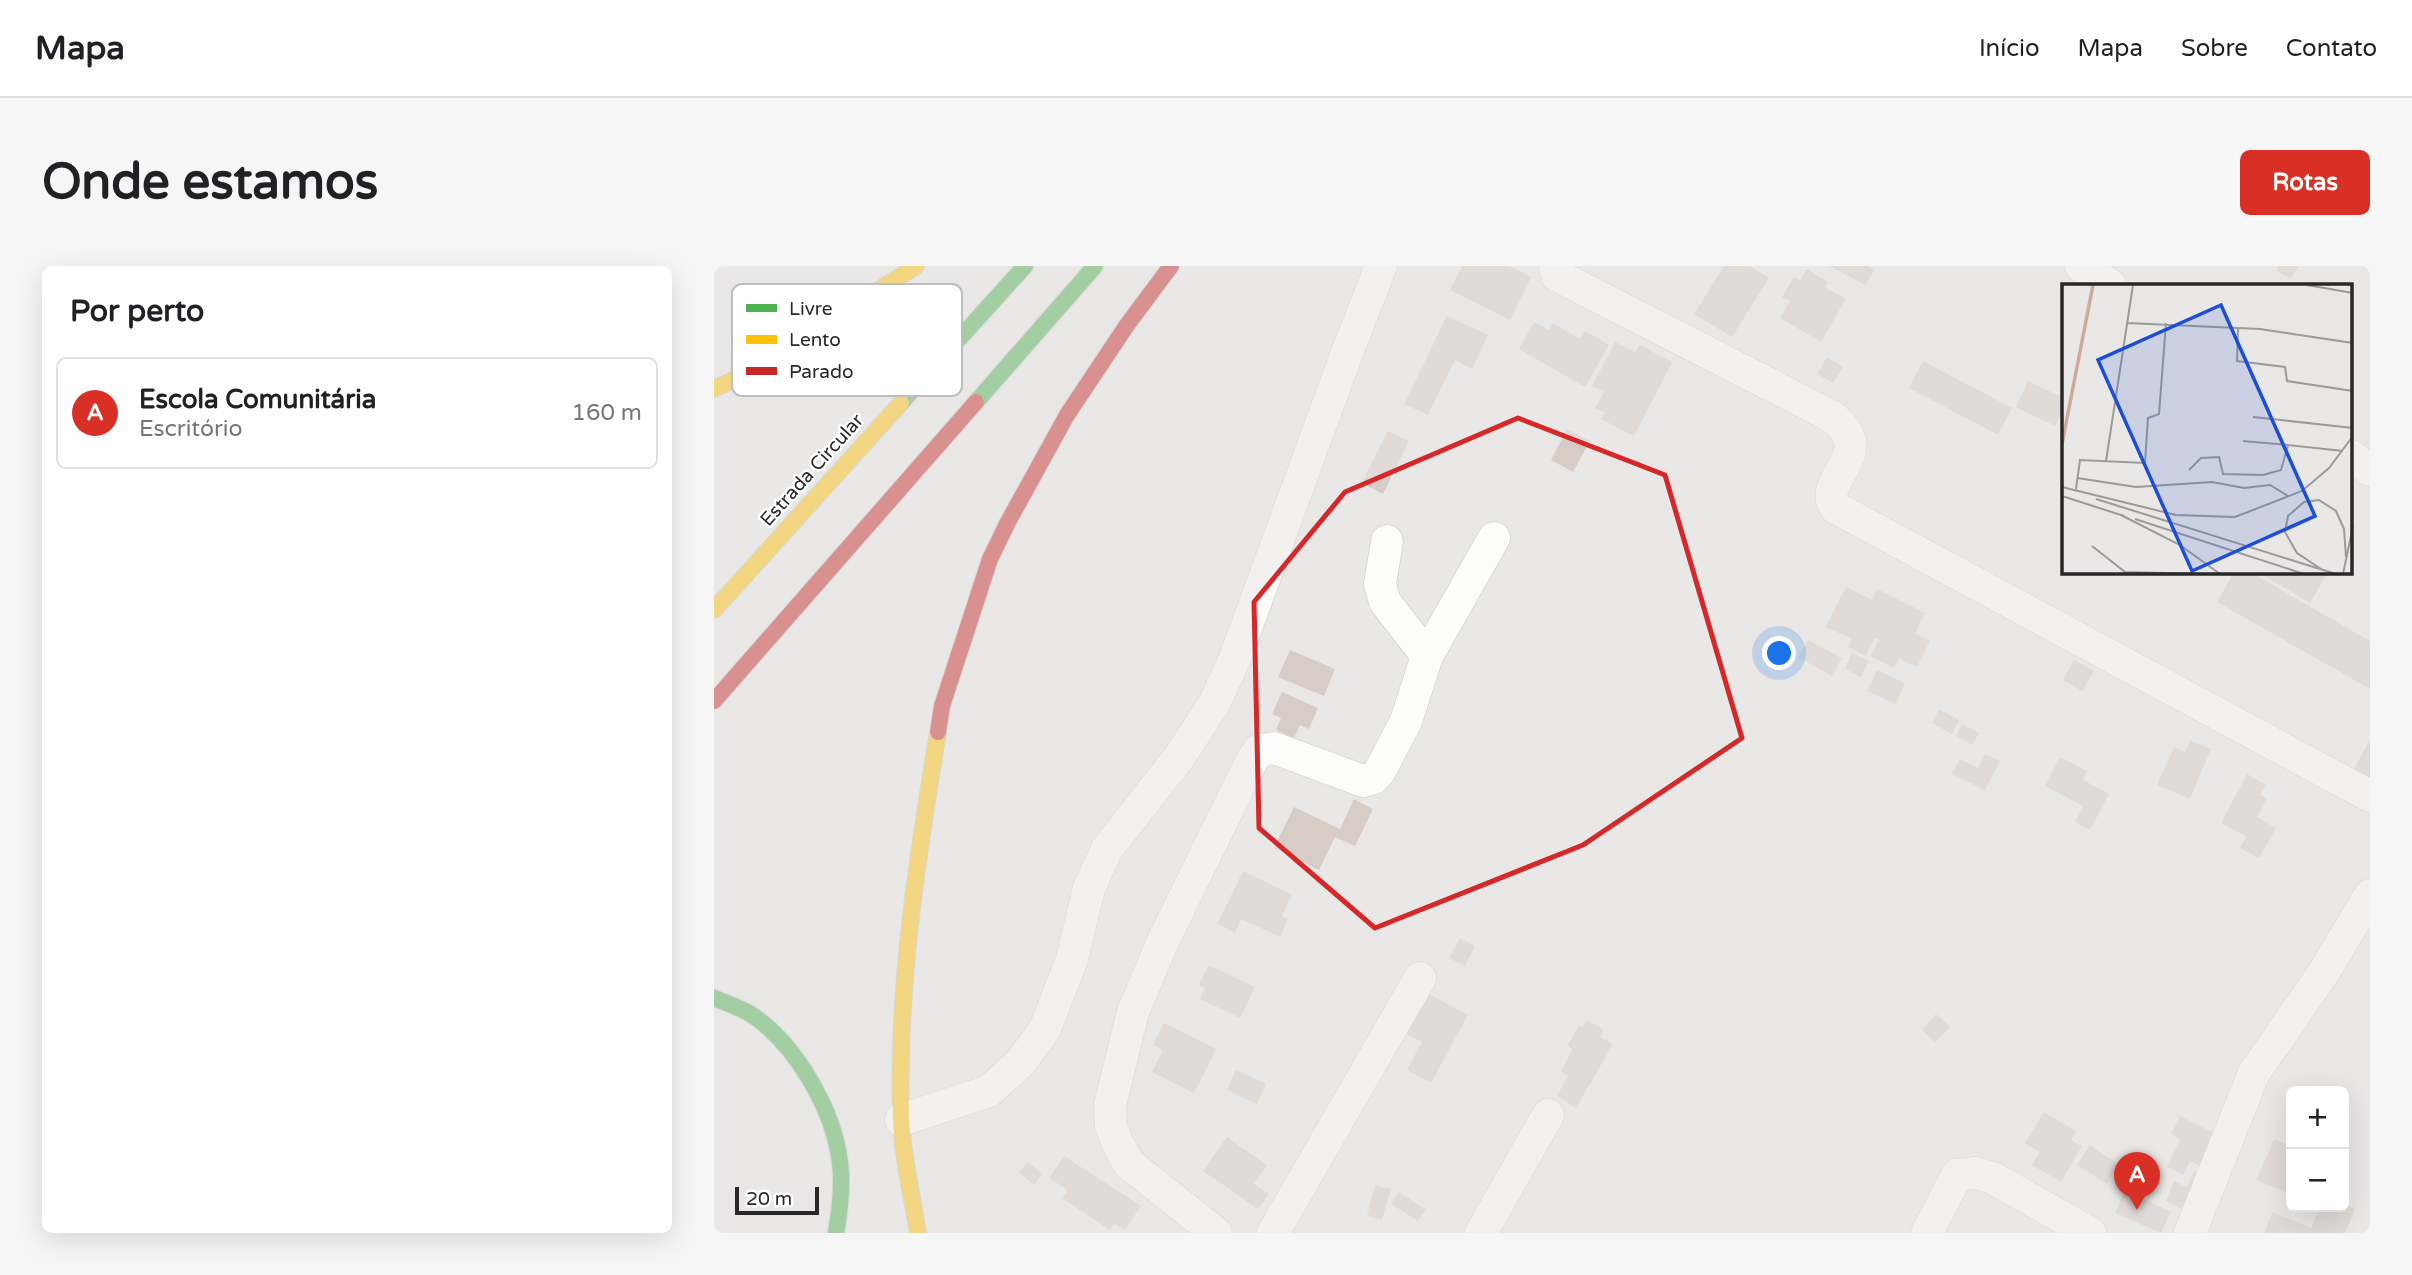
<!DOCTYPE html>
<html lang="pt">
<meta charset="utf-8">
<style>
body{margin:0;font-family:"Varela Round",sans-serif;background:#f6f6f6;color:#202124}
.controls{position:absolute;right:21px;bottom:21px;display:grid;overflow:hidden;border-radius:10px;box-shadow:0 7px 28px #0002}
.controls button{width:63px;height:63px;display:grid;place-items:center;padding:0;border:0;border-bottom:2px solid #e0e0e0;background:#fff;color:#202124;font:35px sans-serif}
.scale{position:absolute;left:21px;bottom:18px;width:84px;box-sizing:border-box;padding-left:7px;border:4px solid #292727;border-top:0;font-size:19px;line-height:24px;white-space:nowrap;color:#292727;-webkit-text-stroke:5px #fff;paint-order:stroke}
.you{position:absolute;left:1066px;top:388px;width:24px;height:24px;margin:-18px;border:5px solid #fff;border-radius:50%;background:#1a73e8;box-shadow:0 0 0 10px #1a73e833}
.badge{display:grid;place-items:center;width:46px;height:46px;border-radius:50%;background:#d93025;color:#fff;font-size:23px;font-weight:700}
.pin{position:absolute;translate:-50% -58px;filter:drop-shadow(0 2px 4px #0008)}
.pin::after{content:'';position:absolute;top:37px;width:24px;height:21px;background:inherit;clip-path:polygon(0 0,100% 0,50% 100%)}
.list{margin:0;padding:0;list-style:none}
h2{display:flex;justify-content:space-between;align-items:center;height:91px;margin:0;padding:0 28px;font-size:30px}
h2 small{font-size:23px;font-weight:400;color:#757577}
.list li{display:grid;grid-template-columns:46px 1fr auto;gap:21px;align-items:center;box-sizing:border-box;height:112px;margin:0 14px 14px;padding:0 14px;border:2px solid #e0e0e0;border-radius:10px}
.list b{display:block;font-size:26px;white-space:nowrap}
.list p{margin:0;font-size:23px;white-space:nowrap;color:#757577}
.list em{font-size:23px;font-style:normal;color:#757577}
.map{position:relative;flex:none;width:1656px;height:967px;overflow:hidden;border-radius:10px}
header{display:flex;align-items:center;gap:42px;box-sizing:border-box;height:98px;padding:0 35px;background:#fff;border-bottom:2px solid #e0e0e0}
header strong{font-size:33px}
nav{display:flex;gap:38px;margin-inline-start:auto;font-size:24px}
.intro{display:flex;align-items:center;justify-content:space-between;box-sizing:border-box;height:168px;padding:0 42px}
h1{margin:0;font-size:49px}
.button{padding:18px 32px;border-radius:10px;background:#d93025;color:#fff;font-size:24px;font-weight:700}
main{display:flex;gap:42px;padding:0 42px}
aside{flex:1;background:#fff;border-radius:10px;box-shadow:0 7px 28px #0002}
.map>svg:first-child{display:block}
.building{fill:#d8ccc7}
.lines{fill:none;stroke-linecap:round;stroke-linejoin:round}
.street-casing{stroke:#c8c6c5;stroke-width:33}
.fast-casing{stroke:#c5c4c3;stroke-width:18}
.slow-casing{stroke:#c5c4c3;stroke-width:18}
.jam-casing{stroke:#c5c4c3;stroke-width:18}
.street{stroke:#fcfcfb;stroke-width:32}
.fast{stroke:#4caf50;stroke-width:16}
.slow{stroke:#ffc107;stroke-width:16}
.jam{stroke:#c62828;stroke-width:16}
.marked{fill:none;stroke:#d62828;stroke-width:5;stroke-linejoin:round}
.labels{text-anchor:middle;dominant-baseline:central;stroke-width:5;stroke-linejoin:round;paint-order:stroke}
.street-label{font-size:19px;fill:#292727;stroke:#fff}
.inset-river{fill:none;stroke:#cfa99a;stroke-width:3.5}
.inset-road{fill:none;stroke:#9d9b9a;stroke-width:2}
.view{fill:#1d4ed8;fill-opacity:0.15;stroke:#1d4ed8;stroke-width:3.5}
.inset-edge{fill:none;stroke:#292727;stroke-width:3.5}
.key{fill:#fff;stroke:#bfbebe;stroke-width:2}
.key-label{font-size:19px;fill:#292727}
</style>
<header>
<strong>Mapa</strong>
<nav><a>Início</a><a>Mapa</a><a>Sobre</a><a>Contato</a></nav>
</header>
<div class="intro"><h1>Onde estamos</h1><a class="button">Rotas</a></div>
<main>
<aside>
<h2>Por perto<small></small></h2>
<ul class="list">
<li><span class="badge">A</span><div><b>Escola Comunitária</b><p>Escritório</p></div><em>160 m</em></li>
</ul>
</aside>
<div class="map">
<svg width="1656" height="967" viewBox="0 0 1656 967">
<rect width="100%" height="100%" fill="#eae8e6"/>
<path class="building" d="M748,0H795L817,11L796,54L736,24Z
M1010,0H1036L1055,12L1018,71L980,48Z
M1115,0H1154L1160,3L1152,19Z
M1565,0H1585L1576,13L1562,4Z
M1093,3L1114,16L1111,21L1132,33L1107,76L1066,52L1076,35L1068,31L1080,11L1086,14Z
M733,50L774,69L758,103L741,94L714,149L690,138Z
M820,56L835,64L839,57L866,73L871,65L895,79L871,121L805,83Z
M901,76L921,86L926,79L958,96L920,170L887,153L891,147L881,142L890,126L878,120Z
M1113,91L1129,101L1119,117L1103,108Z
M1209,95L1298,142L1284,169L1195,122Z
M1314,115L1350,132V142L1341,160L1302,141Z
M853,163L876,175L859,206L837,194Z
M674,165L695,175L669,228L648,217Z
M1520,306H1536L1656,375V423L1503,336Z
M1544,306H1614L1596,337Z
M1132,321L1158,334L1163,323L1211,347L1201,368L1216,375L1203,401L1185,392L1180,402L1156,390L1165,374L1161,372L1152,390L1134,381L1138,373L1112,361Z
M1094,374L1128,392L1118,410L1084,391Z
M576,384L621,403L610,430L564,411Z
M1138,387L1155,395L1147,411L1131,403Z
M1360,394L1380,405L1368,425L1349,414Z
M1163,404L1191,417L1182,438L1153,425Z
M568,426L604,442L595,463L586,459L580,472L562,464L567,452L558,448Z
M1225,443L1245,454L1238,468L1218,457Z
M1248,458L1265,467L1258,479L1242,470Z
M1476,474L1497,483L1476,533L1443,519L1460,481L1471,486Z
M1656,474V513L1639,504Z
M1271,488L1286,495L1271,524L1238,508L1246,493L1264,502Z
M1346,491L1373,505L1369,514L1395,528L1376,564L1361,556L1369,540L1331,520Z
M1533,508L1552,519L1546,529L1553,533L1543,551L1562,562L1545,592L1526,582L1532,570L1507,557Z
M640,533L659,543L641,580L621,571L605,604L560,582L580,541L626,563Z
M529,605L578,629L568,650L574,653L566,671L527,653L521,667L503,658Z
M746,672L761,680L751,700L735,692Z
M495,699L541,721L526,752L486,733L491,722L485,719Z
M713,727L754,749L717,817L693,804L708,776L691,767Z
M1222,748L1236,761L1221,776L1208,764Z
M873,754L890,764L886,771L899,778L862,842L843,830L854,810L847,805L859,783L853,780L865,759L869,761Z
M450,757L502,783L480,827L438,806L449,784L439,779Z
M522,804L552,818L543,838L513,824Z
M1330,846L1362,865L1357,874L1368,880L1347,916L1318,899L1326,886L1311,877Z
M1466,850L1504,869L1488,901L1476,895L1469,909L1453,901L1466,873L1457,868Z
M513,871L553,899L540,918L555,928L544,943L489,905Z
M1560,873L1577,880V928L1542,914Z
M1376,879L1405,899L1393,918L1363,899Z
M1420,888L1433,896L1424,911L1411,903Z
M350,890L427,940L411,964L400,957L396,964L348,932L354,924L335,912Z
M314,896L328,908L320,919L305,906Z
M1480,905L1493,911L1477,947L1452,935L1460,915L1473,921Z
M661,919L677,923L668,954L653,950Z
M1411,924L1457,946L1447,967L1401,947Z
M685,926L712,944L704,955L677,938Z
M1630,938L1641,943L1631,967H1550L1559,946L1597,962L1606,941H1630Z"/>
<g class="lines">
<g class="street-casing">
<path id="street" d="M841,0L843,9L850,13L1117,150C1168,189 1100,213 1122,242L1656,530
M1367,0L1396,19
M1637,190L1656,204
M713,390L780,272
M187,854L275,825L306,797L331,763L358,693L375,622L393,583L466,490L501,436L521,392L633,87L667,0
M502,967L415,898L403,876L397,860L396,839L419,746L449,675L536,498L545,484L560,482L649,515L660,512L666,505L692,455L713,390L671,336L666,318L673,275
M559,967L706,712
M767,967L834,849
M1213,967L1243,909L1262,907L1279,912L1376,967
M1476,967L1540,807L1610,706L1656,629"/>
</g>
<g class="fast-casing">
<path id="fast" d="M262,136L381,0
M187,137L311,0
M0,732C12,737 24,741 35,747C81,776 120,844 126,897C129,920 126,944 122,967"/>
</g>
<g class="slow-casing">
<path id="slow" d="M0,123L46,101L202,0
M0,344L187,137
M204,967C198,929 188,889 187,851C183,721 203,594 224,466"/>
</g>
<g class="jam-casing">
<path id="jam" d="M0,435L262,136
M224,466L228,440L276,293L294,256L353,149L413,59L457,0"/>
</g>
<use href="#street" class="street"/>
<use href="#fast" class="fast"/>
<use href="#slow" class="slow"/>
<use href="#jam" class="jam"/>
</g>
<path d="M0 0H1656V967H0ZM804,152L951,209L1028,472L869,579L661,662L545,562L540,336L631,226Z" fill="#eae8e6" fill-opacity=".55" fill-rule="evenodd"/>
<path class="marked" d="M804,152L951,209L1028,472L869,579L661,662L545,562L540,336L631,226Z"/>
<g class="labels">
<g class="street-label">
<text transform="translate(98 204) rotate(-48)">Estrada Circular</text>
</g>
</g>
<g transform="translate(1348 18)">
<rect width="290" height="290" fill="#eae8e6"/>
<path class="inset-river" d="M0,160L31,1"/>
<path class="inset-road" d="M245,1L291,9M65,39L198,45L291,59M176,44L175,77L223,83L225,97L291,107M191,133L291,144M181,157L226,161M44,177L71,1M127,186L139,174L157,173L161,190L201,191L219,186L226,161L281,167M15,194L74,203L150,198L182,204L208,201L226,212M0,203L114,231L173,233L240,207L267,184L291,152M14,205L18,176L83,179L86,134L97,130L104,39M0,212L62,232M34,215L274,290M59,231L118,261L158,290M73,235L242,290M30,262L63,288L149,290M259,285L235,269L223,248L226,232L242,218L257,216L274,227L282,245L284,273M281,290L291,242"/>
<path class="view" d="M159,21L253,232L130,287L36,76Z"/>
<rect width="290" height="290" class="inset-edge"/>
</g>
<rect x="18" y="18" width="230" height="112" rx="10" class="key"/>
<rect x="32" y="38" width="31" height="8" fill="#4caf50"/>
<rect x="32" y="69" width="31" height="9" fill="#ffc107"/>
<rect x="32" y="101" width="31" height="8" fill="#c62828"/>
<g class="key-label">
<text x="75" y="49">Livre</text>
<text x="75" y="80">Lento</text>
<text x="75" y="112">Parado</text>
</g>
</svg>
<div class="controls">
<button>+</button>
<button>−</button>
</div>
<div class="scale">20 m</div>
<div class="you"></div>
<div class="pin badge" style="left:1423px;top:944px">A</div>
</div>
</main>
